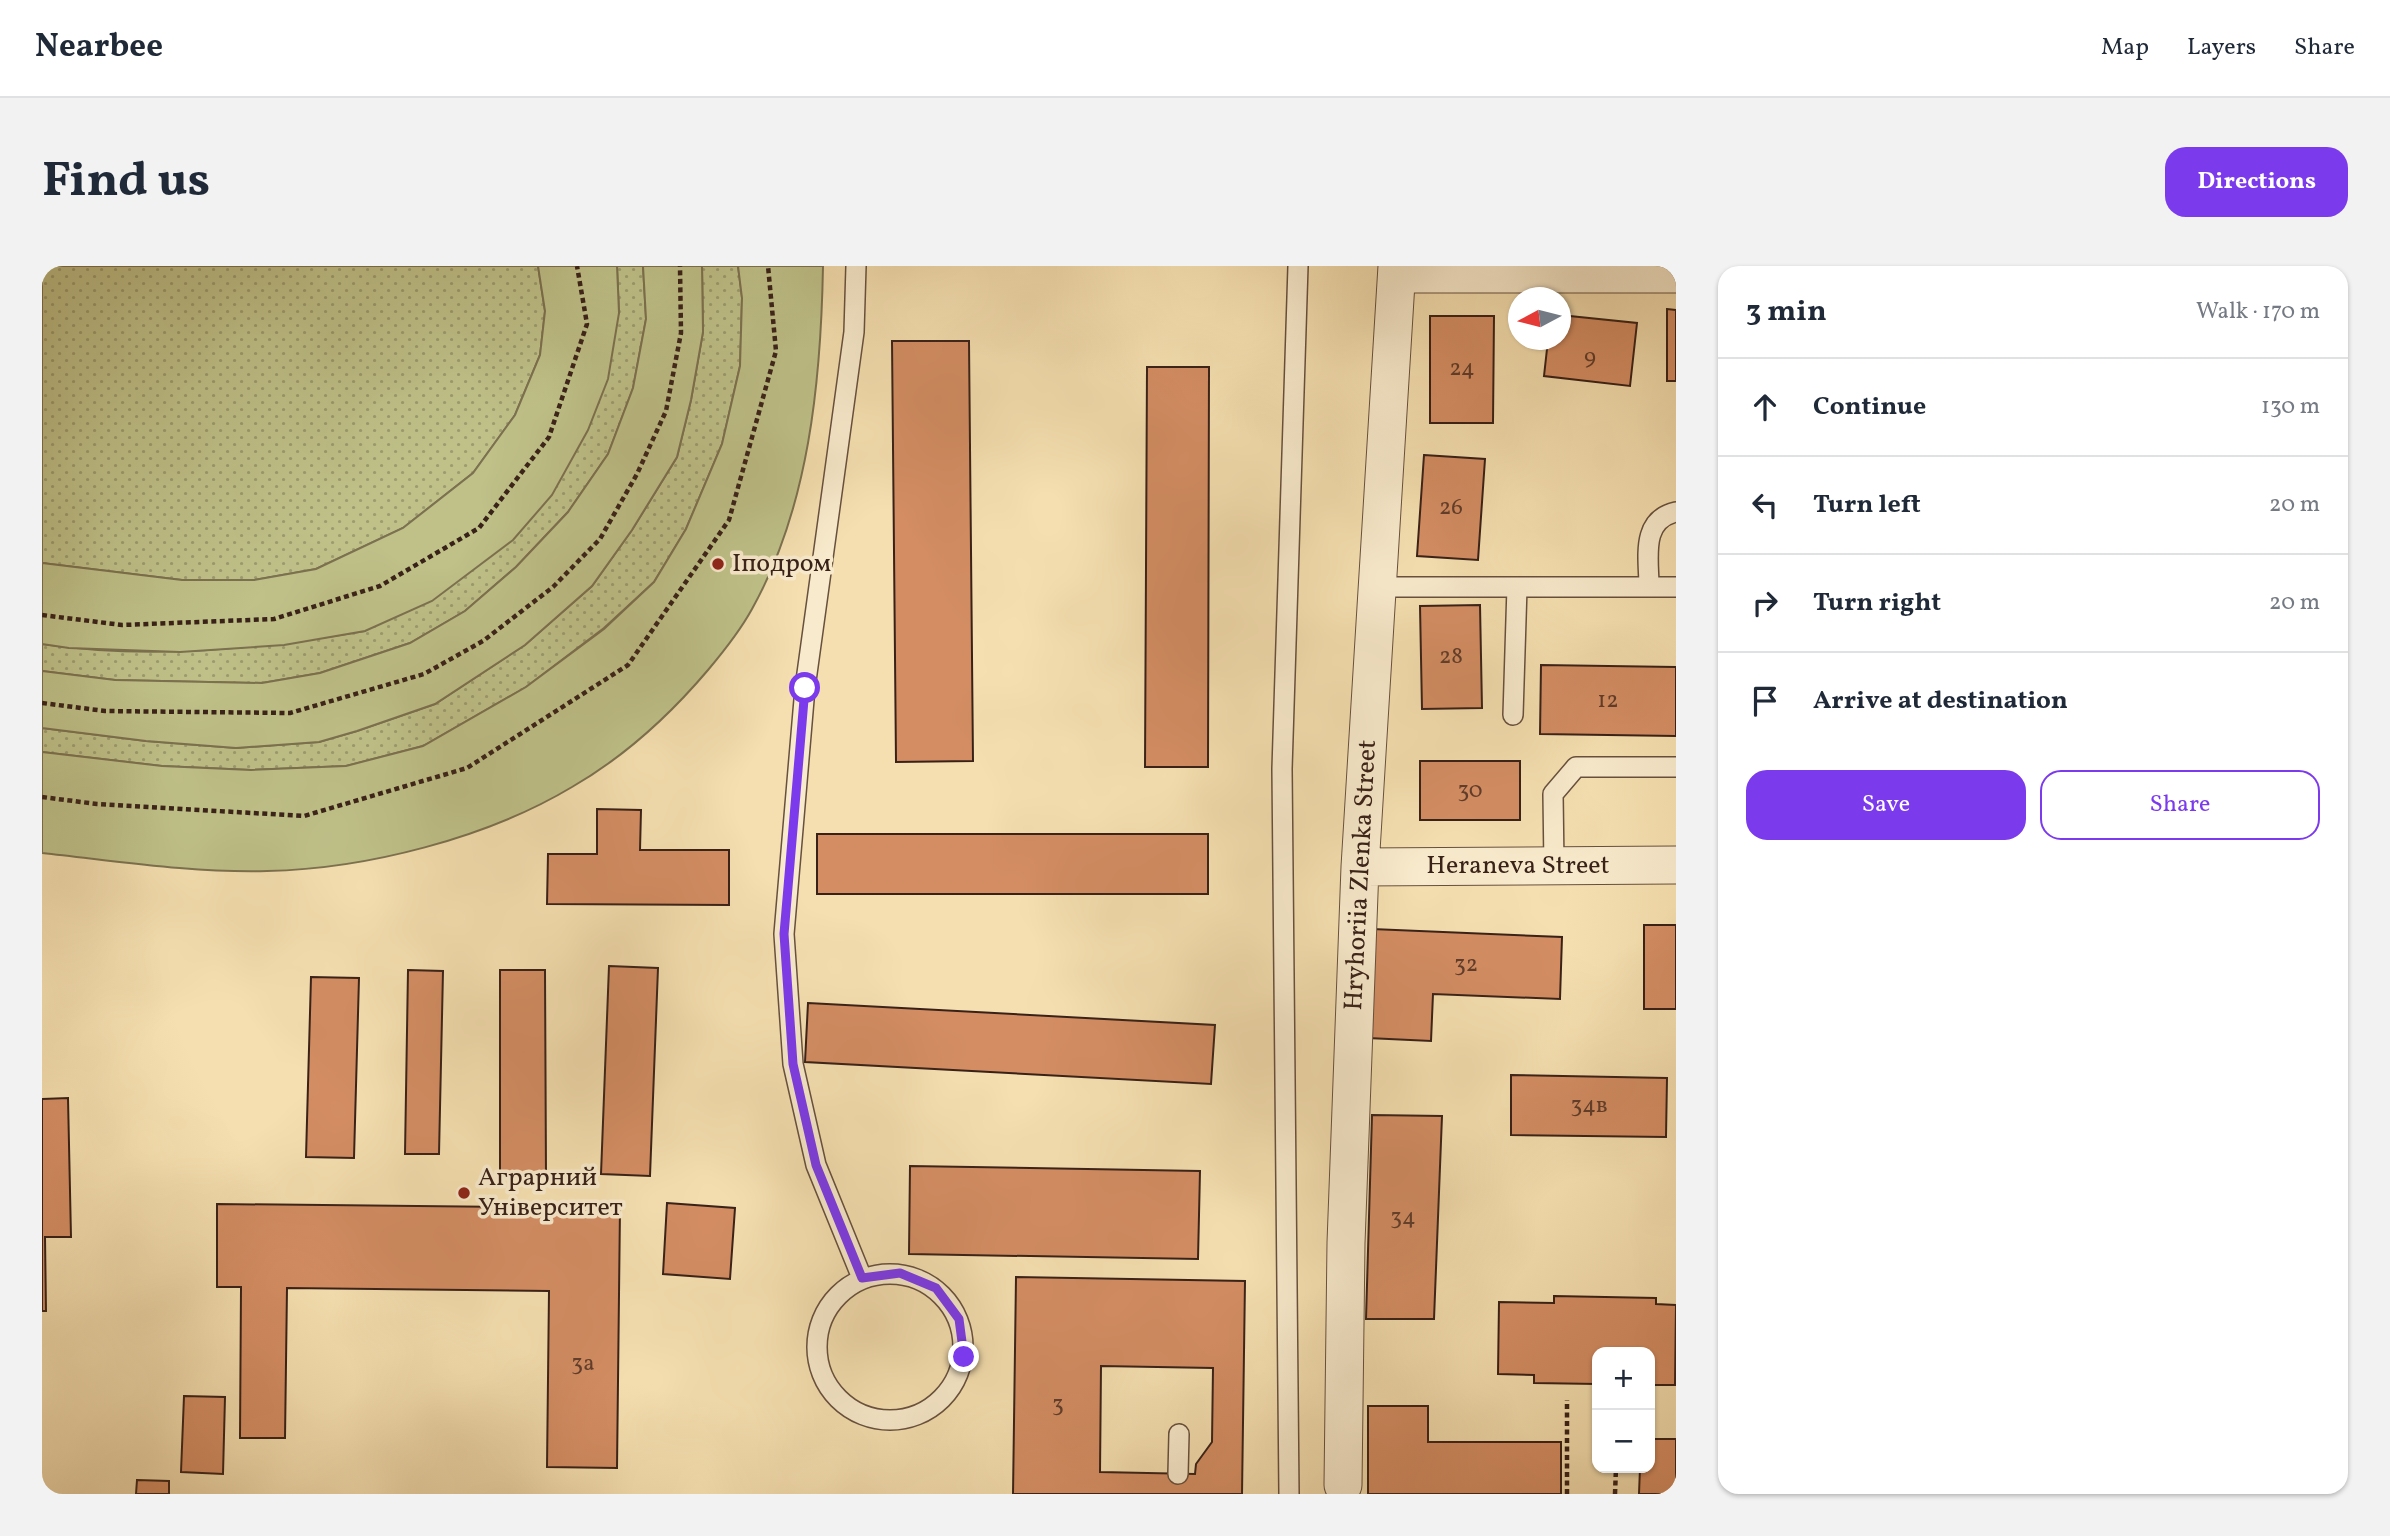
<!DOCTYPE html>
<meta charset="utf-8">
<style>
body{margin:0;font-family:Vollkorn,serif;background:#f2f2f3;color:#1f2937}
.controls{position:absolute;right:21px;bottom:21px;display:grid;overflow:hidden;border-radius:14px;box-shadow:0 2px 5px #0004}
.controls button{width:63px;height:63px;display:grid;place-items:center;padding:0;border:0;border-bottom:2px solid #e0e1e3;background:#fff;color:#1f2937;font:35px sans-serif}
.compass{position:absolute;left:1466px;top:21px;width:63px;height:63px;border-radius:50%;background:#fff;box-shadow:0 2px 5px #0004;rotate:263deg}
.stop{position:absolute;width:21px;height:21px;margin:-16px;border:5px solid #7c3aed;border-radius:50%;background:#fff}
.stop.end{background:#7c3aed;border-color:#fff;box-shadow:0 2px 7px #0008}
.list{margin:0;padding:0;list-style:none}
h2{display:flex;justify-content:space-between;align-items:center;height:91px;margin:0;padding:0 28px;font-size:30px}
h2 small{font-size:23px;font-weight:400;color:#747a83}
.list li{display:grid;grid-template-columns:46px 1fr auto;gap:21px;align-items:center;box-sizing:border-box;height:98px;padding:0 28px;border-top:2px solid #e0e1e3}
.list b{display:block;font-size:26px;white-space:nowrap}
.list em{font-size:23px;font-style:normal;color:#747a83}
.actions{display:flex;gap:14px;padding:21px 28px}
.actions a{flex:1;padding:16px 0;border:2px solid #7c3aed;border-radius:21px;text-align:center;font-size:24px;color:#7c3aed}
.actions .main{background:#7c3aed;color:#fff}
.icon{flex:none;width:38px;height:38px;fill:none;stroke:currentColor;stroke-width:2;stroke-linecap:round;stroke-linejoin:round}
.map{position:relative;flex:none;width:1634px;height:1228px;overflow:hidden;border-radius:21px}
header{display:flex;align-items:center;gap:42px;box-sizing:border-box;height:98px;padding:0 35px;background:#fff;border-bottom:2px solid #e0e1e3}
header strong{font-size:33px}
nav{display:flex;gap:38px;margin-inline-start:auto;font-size:24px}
.intro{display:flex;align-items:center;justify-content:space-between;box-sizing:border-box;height:168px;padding:0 42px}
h1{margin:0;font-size:49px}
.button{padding:18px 32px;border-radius:21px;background:#7c3aed;color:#fff;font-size:24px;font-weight:700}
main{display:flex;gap:42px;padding:0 42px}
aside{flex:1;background:#fff;border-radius:21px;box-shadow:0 2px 5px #0004}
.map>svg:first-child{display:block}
.grass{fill:url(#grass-dots);stroke:#7c7150;stroke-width:2}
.park{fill:#bfc189;stroke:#7c7150;stroke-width:2}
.building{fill:#d48d63;stroke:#382118;stroke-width:2;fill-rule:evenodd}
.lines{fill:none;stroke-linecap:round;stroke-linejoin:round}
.service-casing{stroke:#67503e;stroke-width:22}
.minor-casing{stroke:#67503e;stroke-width:39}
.path{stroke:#382118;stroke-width:4.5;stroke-dasharray:5 3.5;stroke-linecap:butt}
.service{stroke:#f8eacc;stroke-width:19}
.minor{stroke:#f8eacc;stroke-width:37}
.route{stroke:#7c3aed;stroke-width:9}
.poi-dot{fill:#8f2418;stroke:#f8eacc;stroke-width:2.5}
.labels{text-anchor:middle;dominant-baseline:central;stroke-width:7;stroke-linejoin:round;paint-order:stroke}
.number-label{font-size:23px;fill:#5f3c2b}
.poi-label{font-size:26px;fill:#382118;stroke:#f8eacc;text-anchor:start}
.street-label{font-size:26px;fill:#382118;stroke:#f8eacc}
</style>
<header>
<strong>Nearbee</strong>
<nav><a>Map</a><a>Layers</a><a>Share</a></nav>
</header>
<div class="intro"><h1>Find us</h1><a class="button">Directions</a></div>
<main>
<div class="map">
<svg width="1634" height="1228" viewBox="0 0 1634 1228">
<defs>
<pattern id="grass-dots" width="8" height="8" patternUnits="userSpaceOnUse" patternTransform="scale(1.75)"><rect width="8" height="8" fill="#bfc189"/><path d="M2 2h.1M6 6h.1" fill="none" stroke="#9c9c6f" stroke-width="1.8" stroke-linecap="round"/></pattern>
</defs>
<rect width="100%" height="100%" fill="#f5dfb0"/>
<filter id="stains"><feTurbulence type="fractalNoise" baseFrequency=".00286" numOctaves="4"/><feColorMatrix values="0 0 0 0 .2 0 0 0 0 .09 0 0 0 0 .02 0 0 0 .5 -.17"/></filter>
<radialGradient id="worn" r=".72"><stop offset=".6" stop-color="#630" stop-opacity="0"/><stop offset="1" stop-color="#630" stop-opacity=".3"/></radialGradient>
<path class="grass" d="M0,0H496L503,45L498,89L473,149L431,207L361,262L274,303L212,314H140L0,297Z
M575,0H601L604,53L591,122L566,188L526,246L474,301L423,345L368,377L278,407L220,417L73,414L0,405V378C107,394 217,383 323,365L577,47Z
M660,0H696L700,32L698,100L680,178L644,263L612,316L562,362L484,421L381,480L304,500L209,504L120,500L0,486V462L104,475L194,482L277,476L315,465L393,438L483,379L550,320L590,264L635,191L649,134L661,66Z"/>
<path class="park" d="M496,0H575L577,47L566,113L546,164L510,229L471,274L390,335L323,365L242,379L138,386L27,382L0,378V297L140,314H212L274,303L361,262L431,207L473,149L498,89L503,45Z
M601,0H660L661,66L649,134L635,191L590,264L550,320L483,379L393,438L315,465L277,476L194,482L104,475L0,462V405L73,414L220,417L278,407L368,377L423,345L474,301L526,246L566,188L591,122L604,53Z
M696,0H781C779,115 767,241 710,343C698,365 682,385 666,404C627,450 582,491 530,521C445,572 324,603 225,605C150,607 75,595 0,587V486L120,500L209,504L304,500L381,480L484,421L562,363L612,316L644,263L680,178L698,100L700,32Z"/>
<path class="building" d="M1625,43L1634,44V115H1625Z
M1518,49L1595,57L1588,120L1502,110L1506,74H1518Z
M1388,50H1452L1451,157H1388Z
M850,75H927L931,495L854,496Z
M1105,101H1167L1166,501H1103Z
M1382,189L1443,193L1436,294L1375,290Z
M1438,339L1440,442L1380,443L1378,340Z
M1499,399L1634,401V470L1498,468Z
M1378,495H1478V554H1378Z
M555,543L599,544L598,584H687V639L505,638L506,588H555Z
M775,568H1166V628H775Z
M1602,659H1634V743H1602Z
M1330,663L1520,671L1518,733L1391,728L1389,775L1326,772Z
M567,700L616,702L608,910L559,908Z
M366,704L401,705L397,888H363Z
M458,704H503L504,910L458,911Z
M269,711L317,712L312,892L264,891Z
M766,737L1173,759L1169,818L763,796Z
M1469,809L1625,812L1624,871L1469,869Z
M26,832L29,971H3L4,1045H0V833Z
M1330,849L1400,850L1392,1053H1324Z
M868,900L1158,905L1156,993L867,988Z
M625,937L693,942L688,1013L621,1008Z
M175,938L578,942L575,1202L505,1201L507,1025L245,1022L243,1172H198L199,1021H175Z
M974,1011L1203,1015L1200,1228H971ZM1059,1100L1171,1102L1170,1176L1154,1198L1153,1208L1058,1206Z
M1512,1030L1614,1032V1038L1634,1039L1633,1119H1608V1086H1555V1118L1492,1117V1109L1456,1108L1457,1036L1512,1037Z
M142,1130L183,1131L181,1208L139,1206Z
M1326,1140H1386V1176H1519V1228H1326Z
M1608,1173H1634V1228H1597L1598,1202H1608Z
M95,1214L127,1215V1228H94Z"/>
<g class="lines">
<g class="service-casing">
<path id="service" d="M814,0L812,66L763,422L742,668L751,798L774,899L820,1012
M1336,321H1634
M1607,321C1607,293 1598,254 1634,246
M1471,449L1475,321
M1512,600L1511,528L1534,501H1634
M775 1081a73 73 0 1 1 146 0a73 73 0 1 1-146 0Z
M1136,1208L1137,1168
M1247,1228L1240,503L1256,0"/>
</g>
<g class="minor-casing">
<path id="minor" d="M1355,8H1634
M1318,601L1634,599
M1301,1219L1304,977L1318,601L1355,0"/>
</g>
<path class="path" d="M0,349L80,359L232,353L338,320L437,262L507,171L545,58L535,0
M0,437L63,445L248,447L382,408L441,375L511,321L558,273L595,208L624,145L639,67L638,0
M0,531L55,538L262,550L425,502L586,399L687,254L734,85L726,0
M1525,1228V1134
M1573,1228L1574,1202"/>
<use href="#service" class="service"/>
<use href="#minor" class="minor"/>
</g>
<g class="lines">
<path class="route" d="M763,422L742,668L751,798L774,899L820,1012L858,1007L894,1022L917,1053L922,1091"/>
</g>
<g class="poi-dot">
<circle cx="676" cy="298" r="7"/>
<circle cx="422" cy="927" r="7"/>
</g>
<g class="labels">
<g class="number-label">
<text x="1548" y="92">9</text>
<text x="1420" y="103">24</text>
<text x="1409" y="242">26</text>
<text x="1409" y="391">28</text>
<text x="1566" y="435">12</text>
<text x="1428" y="525">30</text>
<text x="1424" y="699">32</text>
<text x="1547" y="840">34в</text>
<text x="1361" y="952">34</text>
<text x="541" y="1098">3а</text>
<text x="1016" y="1139">3</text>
</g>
<g class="poi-label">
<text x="690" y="298">Іподром</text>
<text x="436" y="912">Аграрний<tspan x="436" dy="30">Університет</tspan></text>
</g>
<g class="street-label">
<text x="1476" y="600">Heraneva Street</text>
<text transform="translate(1319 609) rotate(-87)">Hryhoriia Zlenka Street</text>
</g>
</g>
<rect width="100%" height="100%" filter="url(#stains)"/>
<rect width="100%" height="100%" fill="url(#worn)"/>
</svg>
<div class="controls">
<button>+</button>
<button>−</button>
</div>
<svg class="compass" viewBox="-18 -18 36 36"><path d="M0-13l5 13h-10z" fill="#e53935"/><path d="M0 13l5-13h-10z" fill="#747a83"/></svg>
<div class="stop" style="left:763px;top:422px"></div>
<div class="stop end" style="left:922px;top:1091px"></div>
</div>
<aside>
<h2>3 min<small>Walk · 170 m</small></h2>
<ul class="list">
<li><svg class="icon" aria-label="ahead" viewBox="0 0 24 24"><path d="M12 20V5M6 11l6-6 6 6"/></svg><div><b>Continue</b></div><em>130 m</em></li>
<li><svg class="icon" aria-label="left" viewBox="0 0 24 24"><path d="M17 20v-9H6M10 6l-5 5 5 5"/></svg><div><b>Turn left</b></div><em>20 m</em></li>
<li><svg class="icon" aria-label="right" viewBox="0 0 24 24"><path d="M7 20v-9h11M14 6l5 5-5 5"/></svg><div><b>Turn right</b></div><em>20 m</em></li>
<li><svg class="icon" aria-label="arrive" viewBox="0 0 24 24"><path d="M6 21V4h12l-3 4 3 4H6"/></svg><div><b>Arrive at destination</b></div></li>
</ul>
<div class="actions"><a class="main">Save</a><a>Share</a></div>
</aside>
</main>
